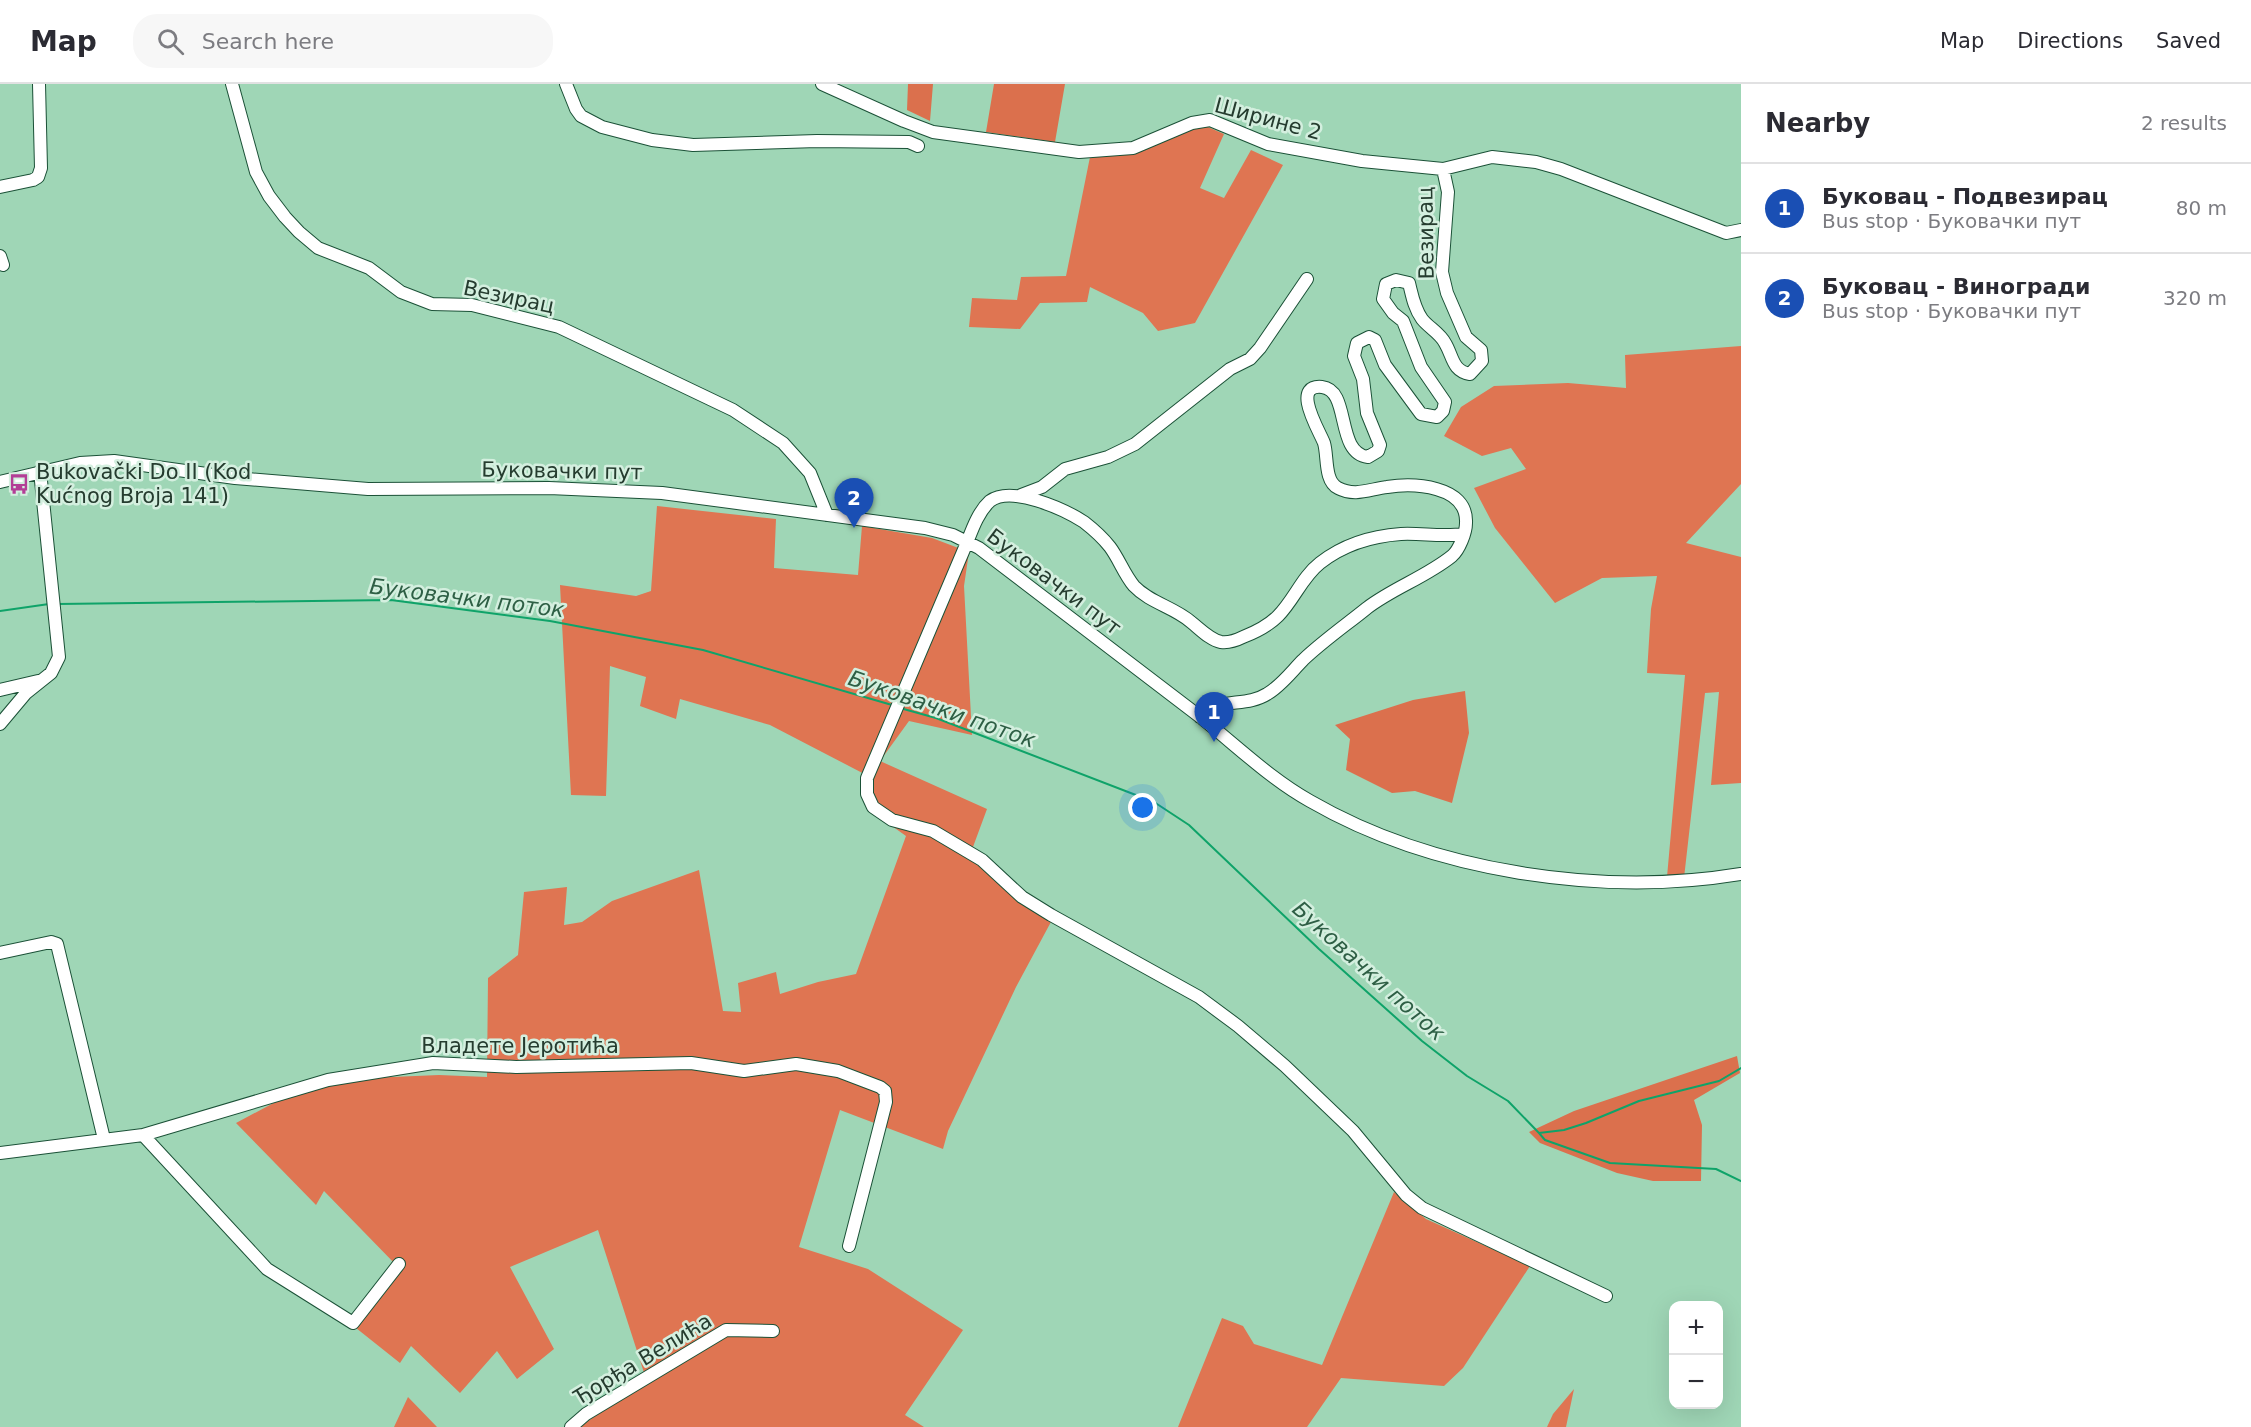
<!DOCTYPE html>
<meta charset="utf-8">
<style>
body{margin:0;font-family:"DejaVu Sans",sans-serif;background:#f7f7f7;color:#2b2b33}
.controls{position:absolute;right:18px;bottom:18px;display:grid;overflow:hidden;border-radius:12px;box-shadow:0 6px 24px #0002}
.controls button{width:54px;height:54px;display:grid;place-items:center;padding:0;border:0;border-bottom:2px solid #e1e1e2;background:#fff;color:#2b2b33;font:30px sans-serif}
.you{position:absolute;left:1143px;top:724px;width:21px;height:21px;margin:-15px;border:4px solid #fff;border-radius:50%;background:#1a73e8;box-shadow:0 0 0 9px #1a73e833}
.badge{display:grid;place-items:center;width:39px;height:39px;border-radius:50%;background:#b33e96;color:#fff;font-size:20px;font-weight:700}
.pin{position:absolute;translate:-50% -50px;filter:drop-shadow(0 2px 3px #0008)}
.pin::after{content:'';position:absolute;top:32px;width:21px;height:18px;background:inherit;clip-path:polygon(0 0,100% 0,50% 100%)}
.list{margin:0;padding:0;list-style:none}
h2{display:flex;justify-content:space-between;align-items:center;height:78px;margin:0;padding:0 24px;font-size:26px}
h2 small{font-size:20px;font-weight:400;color:#7c7c81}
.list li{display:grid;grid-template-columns:39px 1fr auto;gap:18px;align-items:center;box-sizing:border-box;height:90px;padding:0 24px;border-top:2px solid #e1e1e2}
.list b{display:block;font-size:22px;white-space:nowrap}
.list p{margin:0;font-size:20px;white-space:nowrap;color:#7c7c81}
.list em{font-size:20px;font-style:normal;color:#7c7c81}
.icon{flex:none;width:33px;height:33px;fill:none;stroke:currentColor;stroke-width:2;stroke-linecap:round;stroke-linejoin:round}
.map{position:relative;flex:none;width:1741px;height:1343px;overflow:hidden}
header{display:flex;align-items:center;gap:36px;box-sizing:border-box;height:84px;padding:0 30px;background:#fff;border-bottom:2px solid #e1e1e2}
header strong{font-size:28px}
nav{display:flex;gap:33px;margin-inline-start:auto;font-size:21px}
.search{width:420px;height:54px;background:#f7f7f7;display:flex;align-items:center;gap:15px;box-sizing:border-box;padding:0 21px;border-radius:24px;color:#7c7c81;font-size:22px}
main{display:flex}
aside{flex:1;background:#fff}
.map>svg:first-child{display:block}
.green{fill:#df7552}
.forest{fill:#db704d}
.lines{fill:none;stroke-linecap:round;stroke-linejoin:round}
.stream{stroke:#0fa369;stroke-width:2}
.minor-casing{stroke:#1b5137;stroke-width:14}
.minor{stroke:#fff;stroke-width:12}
.labels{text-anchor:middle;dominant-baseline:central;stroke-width:5;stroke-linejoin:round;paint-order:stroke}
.street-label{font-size:21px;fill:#253c2f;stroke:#d4efdf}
.poi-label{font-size:21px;fill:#253c2f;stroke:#d4efdf;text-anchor:start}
.water-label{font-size:22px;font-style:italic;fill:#2e5f45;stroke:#d4efdf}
</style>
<header>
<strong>Map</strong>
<div class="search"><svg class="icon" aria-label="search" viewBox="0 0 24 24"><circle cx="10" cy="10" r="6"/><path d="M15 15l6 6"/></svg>Search here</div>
<nav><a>Map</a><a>Directions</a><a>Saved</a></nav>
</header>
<main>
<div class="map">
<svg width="1741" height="1343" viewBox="0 0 1741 1343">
<rect width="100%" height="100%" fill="#9fd6b6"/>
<path class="green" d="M1201,40L1224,50L1200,104L1224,114L1251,66L1283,81L1195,239L1158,247L1143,229L1090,203L1087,218L1040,219L1020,245L969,243L972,214L1017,216L1021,193L1066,192L1090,73L1136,68L1161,59Z
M1741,262V400L1686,459L1741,473V699L1711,701L1719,608L1705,609L1684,794L1667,793L1685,591L1647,589L1651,525L1657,492L1602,494L1555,519L1495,444L1474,404L1526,385L1511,364L1482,372L1444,352L1461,323L1494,302L1568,299L1626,304L1625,271Z
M657,422L776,435L774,484L858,491L862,442L932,454L969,468L964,502L972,651L909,637L880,677L987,725L970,771L1052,836L1016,903L948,1047L943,1065L840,1026L799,1163L868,1185L963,1246L905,1331L924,1343H580L614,1318L647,1298L598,1146L510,1183L554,1265L517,1295L497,1267L460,1309L411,1262L400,1279L356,1244L399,1184L324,1107L316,1121L236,1039L296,1007L369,994L439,991L487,993L488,894L518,871L524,808L567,803L564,841L582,838L612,817L699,786L723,927L741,928L738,899L776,888L780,910L818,898L856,890L906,752L885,737L869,711L874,695L770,641L680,615L676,635L640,622L646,593L610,582L606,712L571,711L560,501L636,512L651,507Z
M1394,1108L1426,1135L1530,1182L1463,1284L1444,1302L1341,1294L1307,1343H1178L1222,1234L1243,1242L1254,1260L1322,1281Z
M1574,1305L1566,1343H1547L1553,1330Z
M408,1313L437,1343H394Z"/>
<path class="forest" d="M908,0H933L930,37L907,26Z
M994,0H1065L1055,58L986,48Z
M1465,607L1469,649L1452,719L1415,707L1392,709L1346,686L1350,655L1335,641L1413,616Z
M1737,972L1740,989L1694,1016L1702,1041L1701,1097H1653L1617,1089L1540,1059L1529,1048L1574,1027Z"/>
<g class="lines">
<path class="stream" d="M58,520L391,516L550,537L703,566L892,621
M0,527L49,520
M900,624L936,634L1154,718L1189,741L1319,865L1422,957L1467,992L1508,1017L1539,1049L1564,1046L1586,1039L1639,1017L1719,997L1741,984
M1539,1049L1545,1056L1610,1079L1716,1085L1741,1097"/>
<g class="minor-casing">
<path id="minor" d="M232,0L256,88L269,112L285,133L299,148L318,164L369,184L401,208L432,220L472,221L559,243L733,326L783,359L810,389L827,431
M566,0L576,25L581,32L602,43L652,56L693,61L817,57L909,58L918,62
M822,0L904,37L933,48L1079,68L1133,64L1192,39L1210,36L1268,60L1362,77L1443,85L1492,73L1536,78L1561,85L1726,149L1741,146
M0,103L33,96L38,93L41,84L39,0
M0,172L3,181
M0,398L80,379L114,377L235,394L368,405L549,404L662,409L925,444L953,451L979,464C1052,520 1125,576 1199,632C1236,661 1269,694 1310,717C1433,788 1602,813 1741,790
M1021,411L1042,403L1065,385L1108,373L1135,360L1230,285L1250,275L1260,264L1307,195
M1464,450C1442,453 1422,449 1401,450C1372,452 1343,461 1320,479C1302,493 1294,516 1278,532C1268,542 1256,548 1243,553C1237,556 1229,559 1221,558C1210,556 1200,545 1191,538C1174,523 1150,519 1134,502C1124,490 1119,475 1110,463C1103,454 1093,445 1084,438C1064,425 1011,401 990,417C979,427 973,443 968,456L867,694V710L873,723L892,736L933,747L982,776L1022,813L1051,831L1199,913L1238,942L1285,982L1353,1047L1406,1111L1422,1124L1606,1212
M0,606L38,597
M1200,633C1203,631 1207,626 1210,624C1228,616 1250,621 1267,610C1281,602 1292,587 1303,576C1323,557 1346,541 1367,524C1393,504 1426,493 1452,472C1459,466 1466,449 1466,439C1468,401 1413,399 1387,403C1370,405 1355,413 1338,404C1324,397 1328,372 1324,359C1320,348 1290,300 1322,303C1351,306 1335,369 1368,373L1378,367L1380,361L1367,329L1363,295L1354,272L1357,259L1369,253L1375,256L1385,281L1421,330L1437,333L1443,327L1445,318L1421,283L1403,237L1393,229L1383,215L1386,200L1396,196L1409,199C1412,211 1414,224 1422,235C1428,243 1440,249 1445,259C1453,272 1452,287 1470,290L1482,277L1481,266L1466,253L1447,209L1442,188L1448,108L1443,85
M0,640L26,609L51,589L59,573L40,387
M0,869L51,858L57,860L104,1055
M143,1051L267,1185L353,1239L399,1180
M0,1069L143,1051L328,996L433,979L516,983L691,979L744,987L796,980L838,987L880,1003L885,1007L886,1018L849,1162
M571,1343L586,1330L726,1246L773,1247"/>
</g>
<use href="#minor" class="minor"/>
</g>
<defs>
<g id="bus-bare" transform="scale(1.62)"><path d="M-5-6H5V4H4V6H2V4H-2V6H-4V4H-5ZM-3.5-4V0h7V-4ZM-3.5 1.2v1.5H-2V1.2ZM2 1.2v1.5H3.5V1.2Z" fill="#b33e96" stroke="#d4efdf" stroke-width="2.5" paint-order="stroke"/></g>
</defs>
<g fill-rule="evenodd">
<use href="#bus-bare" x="19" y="400"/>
</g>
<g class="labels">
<g class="street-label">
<text transform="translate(1268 35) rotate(15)">Ширине 2</text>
<text transform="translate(1426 149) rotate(-91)">Везирац</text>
<text transform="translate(509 213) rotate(12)">Везирац</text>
<text transform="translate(562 387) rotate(1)">Буковачки пут</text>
<text transform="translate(1054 498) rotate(37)">Буковачки пут</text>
<text x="520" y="962">Владете Јеротића</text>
<text transform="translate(643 1275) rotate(-31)">Ђорђа Велића</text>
</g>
<g class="poi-label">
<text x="36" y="388">Bukovački Do II (Kod<tspan x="36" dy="24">Kućnog Broja 141)</tspan></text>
</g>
<g class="water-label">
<text transform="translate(467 514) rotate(7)">Буковачки поток</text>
<text transform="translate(942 625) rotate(19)">Буковачки поток</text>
<text transform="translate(1369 887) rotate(42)">Буковачки поток</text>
</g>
</g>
</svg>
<div class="controls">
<button>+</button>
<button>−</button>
</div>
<div class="you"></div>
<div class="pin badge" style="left:1214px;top:658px;background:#1a4fb4">1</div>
<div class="pin badge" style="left:854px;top:444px;background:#1a4fb4">2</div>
</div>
<aside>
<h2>Nearby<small>2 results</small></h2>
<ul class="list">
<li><span class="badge" style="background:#1a4fb4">1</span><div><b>Буковац - Подвезирац</b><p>Bus stop · Буковачки пут</p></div><em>80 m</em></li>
<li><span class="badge" style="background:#1a4fb4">2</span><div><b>Буковац - Виногради</b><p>Bus stop · Буковачки пут</p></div><em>320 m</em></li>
</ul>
</aside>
</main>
